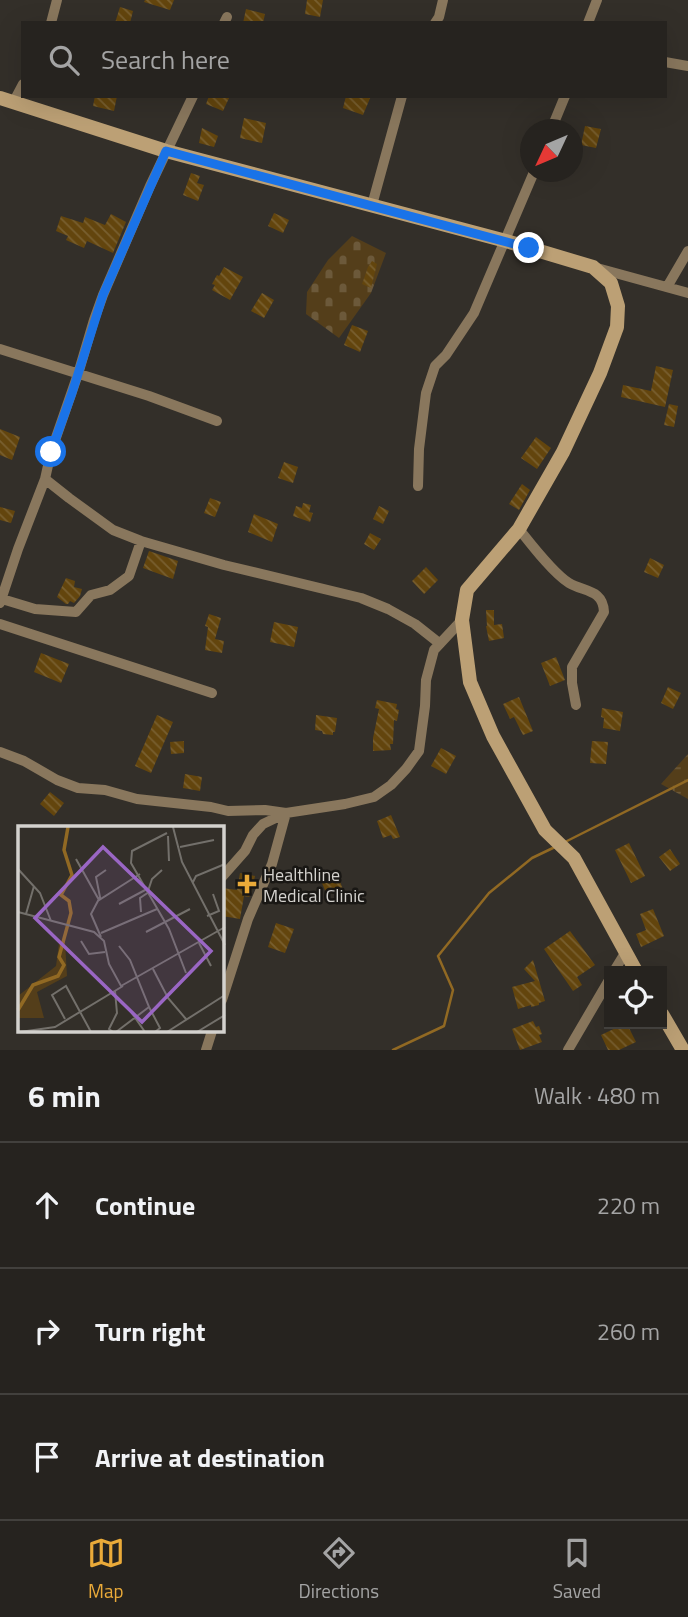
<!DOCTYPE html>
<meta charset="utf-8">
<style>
body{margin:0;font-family:"Titillium Web",sans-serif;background:#322f2c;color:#f1f3f6}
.controls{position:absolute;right:21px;bottom:21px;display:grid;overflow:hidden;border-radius:0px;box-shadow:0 7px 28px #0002}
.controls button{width:63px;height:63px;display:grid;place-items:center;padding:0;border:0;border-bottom:2px solid #42403d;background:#26231f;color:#f1f3f6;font:35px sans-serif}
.compass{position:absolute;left:520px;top:119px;width:63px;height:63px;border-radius:50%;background:#26231f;box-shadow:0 7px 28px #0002;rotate:226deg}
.stop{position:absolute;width:21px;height:21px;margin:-16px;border:5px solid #1a73e8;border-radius:50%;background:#fff}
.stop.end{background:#1a73e8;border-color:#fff;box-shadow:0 2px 7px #0008}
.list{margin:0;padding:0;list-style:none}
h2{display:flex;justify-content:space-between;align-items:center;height:91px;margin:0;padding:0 28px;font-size:30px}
h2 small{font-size:23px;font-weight:400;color:#a4a4a4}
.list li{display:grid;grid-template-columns:46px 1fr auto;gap:21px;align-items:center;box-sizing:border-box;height:126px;padding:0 28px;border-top:2px solid #42403d}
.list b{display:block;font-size:26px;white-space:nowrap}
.list em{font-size:23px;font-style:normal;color:#a4a4a4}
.icon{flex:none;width:38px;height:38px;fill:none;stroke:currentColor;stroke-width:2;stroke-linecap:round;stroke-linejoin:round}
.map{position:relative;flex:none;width:688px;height:1050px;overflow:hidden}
.search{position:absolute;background:#26231f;box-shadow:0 7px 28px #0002;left:21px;right:21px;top:21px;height:77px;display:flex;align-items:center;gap:18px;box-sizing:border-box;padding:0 24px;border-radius:0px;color:#a4a4a4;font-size:26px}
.sheet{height:469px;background:#26231f}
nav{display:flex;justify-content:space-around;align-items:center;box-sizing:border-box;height:98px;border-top:2px solid #42403d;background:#26231f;font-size:19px;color:#a4a4a4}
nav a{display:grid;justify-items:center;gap:4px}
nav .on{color:#eaaa39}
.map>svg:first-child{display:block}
.wetland{fill:url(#wetland-marsh)}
.cemetery{fill:url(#cemetery-stones)}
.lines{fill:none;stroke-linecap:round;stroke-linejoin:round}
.stream{stroke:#916923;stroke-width:2.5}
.building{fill:url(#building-back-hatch)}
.street{stroke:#89775d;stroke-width:10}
.secondary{stroke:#bca075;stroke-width:14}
.route{stroke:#1a73e8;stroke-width:9}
.poi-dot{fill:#eaaa39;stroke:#191714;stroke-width:2.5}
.labels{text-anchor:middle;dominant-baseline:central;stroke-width:5;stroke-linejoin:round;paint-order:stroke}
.poi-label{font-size:18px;fill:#d4d2ce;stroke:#191714;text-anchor:start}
.inset-river{fill:none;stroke:#916923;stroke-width:3.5}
.inset-road{fill:none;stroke:#73706b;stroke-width:2}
.view{fill:#9a66c4;fill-opacity:0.15;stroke:#9a66c4;stroke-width:3.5}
.inset-edge{fill:none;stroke:#d4d2ce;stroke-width:3.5}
</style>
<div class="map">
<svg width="688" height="1050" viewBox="0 0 688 1050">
<defs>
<pattern id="wetland-marsh" width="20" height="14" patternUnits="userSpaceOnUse" patternTransform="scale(1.75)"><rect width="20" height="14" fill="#543e1a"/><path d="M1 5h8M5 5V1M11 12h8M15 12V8" fill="none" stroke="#6c593a"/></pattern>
<pattern id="cemetery-stones" width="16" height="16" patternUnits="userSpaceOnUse" patternTransform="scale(1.75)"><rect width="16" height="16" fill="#543e1a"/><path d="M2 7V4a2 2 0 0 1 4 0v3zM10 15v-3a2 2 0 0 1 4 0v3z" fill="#6c593a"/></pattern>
<pattern id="building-back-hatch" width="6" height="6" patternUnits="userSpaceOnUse" patternTransform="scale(1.75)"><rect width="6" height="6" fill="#63450d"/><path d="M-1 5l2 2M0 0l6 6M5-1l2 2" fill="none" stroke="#785f2f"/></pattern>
</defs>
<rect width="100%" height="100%" fill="#332f29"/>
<path class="wetland" d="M688,754V799L661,784Z"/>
<path class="cemetery" d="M352,236L386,253L371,293L339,338L306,314L307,292L328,260Z"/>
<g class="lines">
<path class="stream" d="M565,842L688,780
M393,1050L444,1026L453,990L438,956L489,893L532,858L555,847"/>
</g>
<path class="building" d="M145,0H174L170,10L144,2Z
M307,0H323L320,17L305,14Z
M120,7L133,11L130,23H115Z
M246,9L265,14L263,23H243Z
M95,96H117L114,111L93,106Z
M209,96H230L223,111L206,104Z
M346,96H371L363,115L343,108Z
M244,118L266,123L262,143L240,138Z
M585,126L601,129L596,148L581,145Z
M202,128L218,136L214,147L199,143Z
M191,173L200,176L197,183L204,185L198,201L183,195Z
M274,213L289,220L283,233L268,226Z
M111,214L126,222L113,253L87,241L84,248L66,240L68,236L56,231L61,216L83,223L85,217L105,225Z
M372,261L377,264L371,288L362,284L368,267Z
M224,267L243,277L230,300L212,290L215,285L212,284L217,275L219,276Z
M262,293L274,300L264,318L251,311Z
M352,325L368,331L360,352L344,345Z
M656,366L673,370L665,407L621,397L623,385L651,391Z
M669,404L678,406L674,427L664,425Z
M0,429L20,437L12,460L0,455Z
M536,437L551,448L537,469L521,458Z
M284,462L298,467L293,483L278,478Z
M522,484L530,490L519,510L509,504Z
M210,498L221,502L215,517L204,513Z
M303,503L311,505L309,512L313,513L310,522L293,516L296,506L302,508Z
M379,506L389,511L383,524L373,519Z
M0,507L15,511L11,523L0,520Z
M254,514L278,524L272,542L248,532Z
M370,533L381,539L374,550L364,544Z
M149,551L178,561L173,579L143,568Z
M650,558L664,565L658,578L644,572Z
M426,567L438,580L424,594L412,581Z
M66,578L75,581L74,587L82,589L80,596L74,603L70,601L68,604H66L57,597Z
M486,610H494V625L502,624L504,638L489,641L486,626H487Z
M209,614L221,618L215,639L224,641L222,653L205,650L208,627L205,626Z
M274,622L298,627L294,647L270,642Z
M41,653L69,664L61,683L34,672Z
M556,657L565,680L550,686L541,663Z
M668,687L681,693L673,709L661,703Z
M519,697L533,731L523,735L514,717L510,719L503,704Z
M377,700L397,704L396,709L399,710L397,721L394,720L393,744H390L391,750L373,751V738L379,709L375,708Z
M602,708L623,712L620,731L603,728L604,718L601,717Z
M157,715L173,722L151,773L135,766Z
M316,715L337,718L335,732H333V735L323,734L322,731L315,730Z
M184,741V753L171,754L170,742Z
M592,741L608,742L606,764L590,763Z
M441,748L456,756L446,774L431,766Z
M185,774L202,777L200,791L183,788Z
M50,792L64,803L54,816L40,804Z
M391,815L400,837L393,839L391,835L383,838L377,821Z
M629,843L645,876L631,883L615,850Z
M670,849L680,864L670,871L659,857Z
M335,870L343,889L327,895L319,876Z
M240,873L255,876L251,894L249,897L244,896L240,919L222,916V888L237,890Z
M653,909L664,936L641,947L636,934L646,930L640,914Z
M276,923L294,929L285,953L268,947Z
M570,931L595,965L577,977L582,985L573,991L544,949Z
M533,960L545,1001L539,1003V1005L531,1007V1005L518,1009L512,987L535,981L524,969Z
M533,1021L536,1027L539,1026L542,1034L539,1035L542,1042L520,1050L512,1029Z
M624,1024H627L636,1042L619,1050H608L601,1035Z"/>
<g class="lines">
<path class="street" d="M51,23L57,0
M224,23L227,17
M435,23L439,17L443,0
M588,23L597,0
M665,62L688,66
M14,101L23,84
M551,130L565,96
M372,205L402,96
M597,268L688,293
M667,287L688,251
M0,349L149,396L217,421
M45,479L69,498L113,530L141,541L224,565L361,598L388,609L415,624L439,643
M418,486L419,449L426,393L435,366L446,355L474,313L534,172
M519,529C531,544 553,573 569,583C584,592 603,589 604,612L572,667V683L576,705
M2,599L35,609L76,612L91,595L110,590L129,576L141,541
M0,603L18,549L45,479L51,452L78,374L94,320L103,295L150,186L193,96
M0,624L212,693
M0,752L24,761L57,780L78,788L105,790L137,799L211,807L228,811L265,810L286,813L272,864L248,919L222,1000
M222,877L245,851L253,835L263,824L286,813L345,804L374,797L391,785L406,769L419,751L425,706L426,680L434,650L462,620
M614,971L625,953
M206,1050L212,1031
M568,1050L609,980"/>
<path class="secondary" d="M0,98L166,151L506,241L593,267L611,283L618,306L617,327L600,373L563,452L519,529L467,590L462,620L470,682L493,736L545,830L574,858L636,971
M662,1014L683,1050"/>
</g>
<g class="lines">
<path class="route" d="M51,452L72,393L103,295L166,151L529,248"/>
</g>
<path class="poi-dot" d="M243.5 873.5h7v7h7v7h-7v7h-7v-7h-7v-7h7z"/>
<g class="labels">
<g class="poi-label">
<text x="263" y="874">Healthline<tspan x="263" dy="21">Medical Clinic</tspan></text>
</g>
</g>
<g transform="translate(18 826)">
<rect width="206" height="206" fill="#332f29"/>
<path d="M47,115L49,150L19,166L26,192H0V170L38,140L41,117Z" fill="#543e1a"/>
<path class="inset-river" d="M0,184L15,159L40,150L46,139L41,131L53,87L51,75L43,69L54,49L46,24L50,1"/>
<path class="inset-road" d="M155,1L164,36L207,119M149,7L114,25L113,37L151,103L168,147M150,10L151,35M162,21L196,14M58,33L81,74L122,48M0,43L22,67L33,95M175,56L178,50L207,38M130,65L134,53L144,44M101,78L129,63M0,86L76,106L86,115L91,138L103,160L207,101M123,86L122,72L131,66M8,88L16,60M189,90L201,85L195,68M128,106L172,83M83,107L139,83M83,111L73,88L82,71L78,51L88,44M63,115L71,128L87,126M181,117L193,140M135,143L150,172L168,193M131,181L142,202L137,206M111,183L127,206M47,193L34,169L48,160L73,206M2,206L37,201L105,160M95,206L91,203L99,187L97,165M98,206L131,181L112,134L101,120M149,206L207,169M179,206L207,189"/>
<path class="view" d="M85,21L193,125L124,196L17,92Z"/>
<rect width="206" height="206" class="inset-edge"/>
</g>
</svg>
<div class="controls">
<button><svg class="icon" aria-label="locate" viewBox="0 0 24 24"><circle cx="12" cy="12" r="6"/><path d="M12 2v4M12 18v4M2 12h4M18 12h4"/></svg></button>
</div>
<svg class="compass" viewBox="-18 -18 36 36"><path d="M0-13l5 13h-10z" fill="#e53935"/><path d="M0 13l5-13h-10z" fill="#a4a4a4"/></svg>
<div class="stop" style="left:51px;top:452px"></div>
<div class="stop end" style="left:529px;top:248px"></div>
<div class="search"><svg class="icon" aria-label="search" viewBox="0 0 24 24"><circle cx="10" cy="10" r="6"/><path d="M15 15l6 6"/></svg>Search here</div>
</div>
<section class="sheet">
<h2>6 min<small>Walk · 480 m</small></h2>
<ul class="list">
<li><svg class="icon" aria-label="ahead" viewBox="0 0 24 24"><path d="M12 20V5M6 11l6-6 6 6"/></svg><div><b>Continue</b></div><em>220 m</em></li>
<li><svg class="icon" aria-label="right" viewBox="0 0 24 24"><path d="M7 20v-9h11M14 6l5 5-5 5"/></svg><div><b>Turn right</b></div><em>260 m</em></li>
<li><svg class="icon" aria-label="arrive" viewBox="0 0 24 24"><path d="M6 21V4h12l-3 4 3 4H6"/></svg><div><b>Arrive at destination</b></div></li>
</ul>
</section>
<nav>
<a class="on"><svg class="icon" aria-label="map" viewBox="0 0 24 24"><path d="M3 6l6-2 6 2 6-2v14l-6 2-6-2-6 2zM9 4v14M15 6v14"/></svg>Map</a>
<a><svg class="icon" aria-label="directions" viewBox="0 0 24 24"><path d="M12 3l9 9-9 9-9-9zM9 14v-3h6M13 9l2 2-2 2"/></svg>Directions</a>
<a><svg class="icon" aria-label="saved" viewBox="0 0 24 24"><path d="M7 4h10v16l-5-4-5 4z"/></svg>Saved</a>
</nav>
